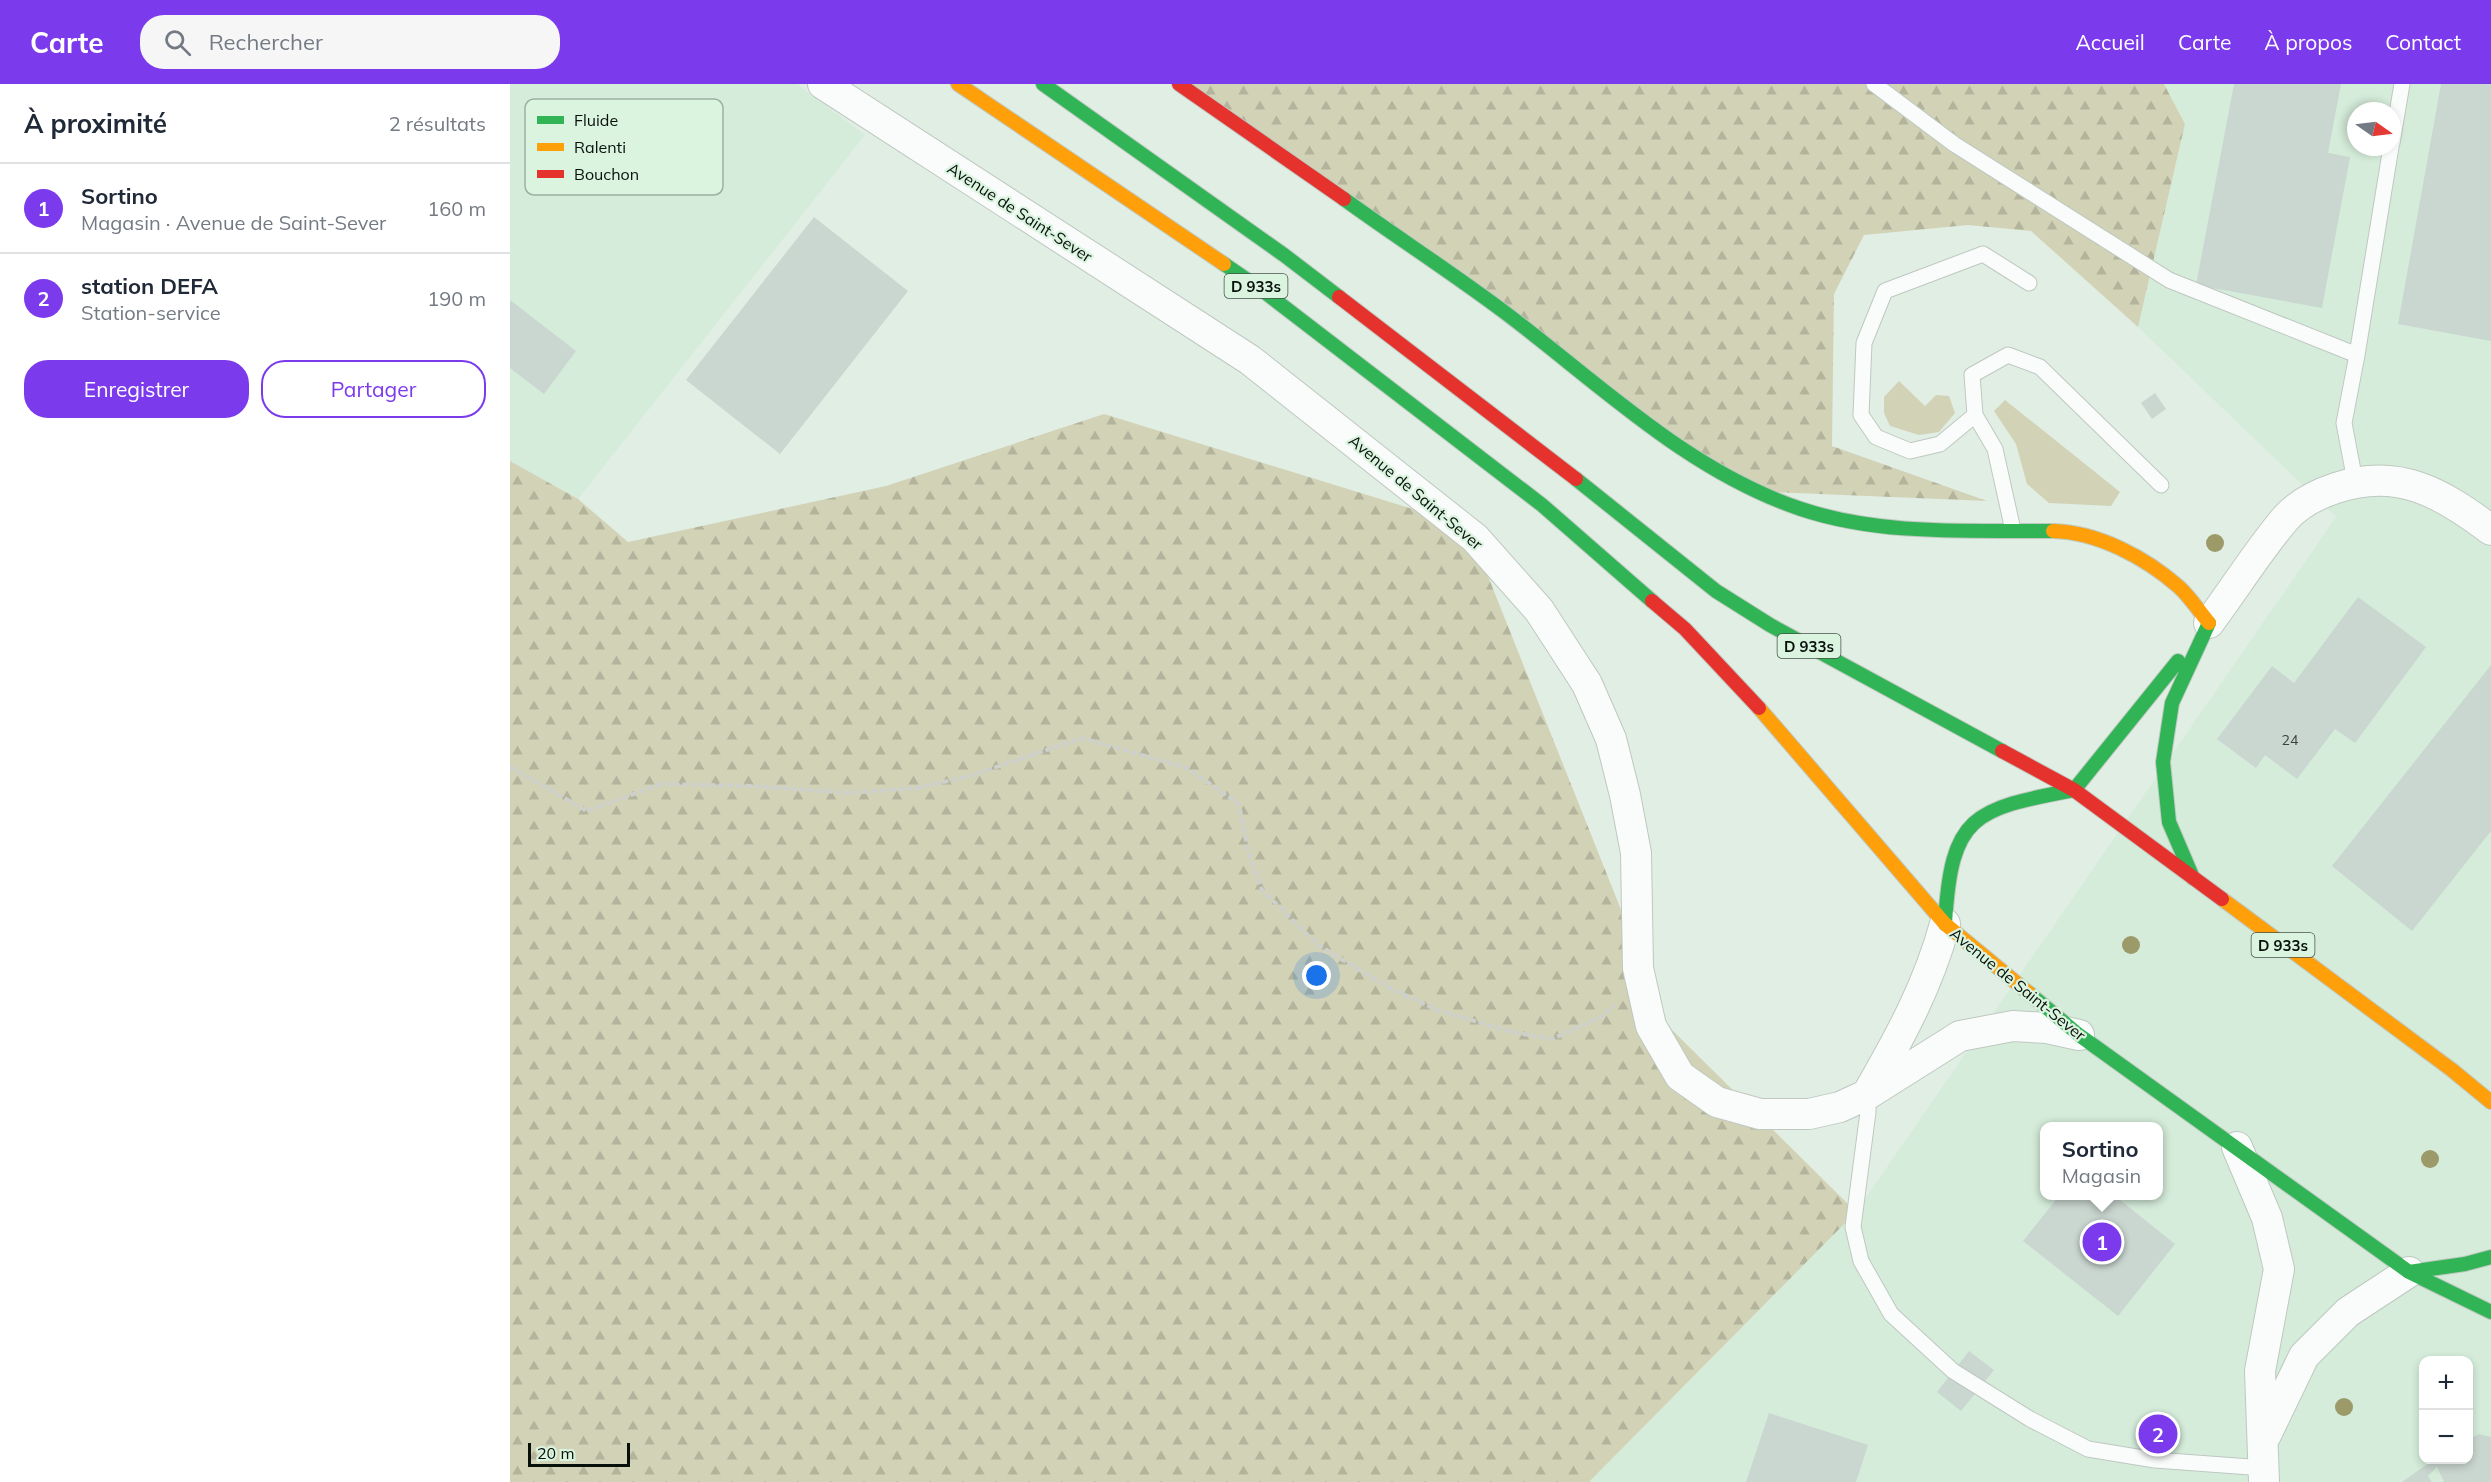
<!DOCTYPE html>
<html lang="fr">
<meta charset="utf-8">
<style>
body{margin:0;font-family:Mulish,sans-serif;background:#f6f6f7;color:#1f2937}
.controls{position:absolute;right:18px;bottom:18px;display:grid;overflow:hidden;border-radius:12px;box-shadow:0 3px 9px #0003}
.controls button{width:54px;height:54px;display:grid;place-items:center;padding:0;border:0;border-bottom:2px solid #e0e1e3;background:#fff;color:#1f2937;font:30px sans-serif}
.compass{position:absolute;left:1837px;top:18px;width:54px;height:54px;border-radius:50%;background:#fff;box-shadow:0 3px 9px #0003;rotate:104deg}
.scale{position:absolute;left:18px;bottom:15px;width:102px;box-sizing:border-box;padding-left:6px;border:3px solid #08100a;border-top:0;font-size:16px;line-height:21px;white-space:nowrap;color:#08100a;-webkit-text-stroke:4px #dbf4e0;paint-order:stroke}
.you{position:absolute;left:807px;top:892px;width:21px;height:21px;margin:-15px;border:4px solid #fff;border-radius:50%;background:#1a73e8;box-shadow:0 0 0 9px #1a73e833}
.badge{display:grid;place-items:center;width:39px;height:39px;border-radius:50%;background:#7c3aed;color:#fff;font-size:20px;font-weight:700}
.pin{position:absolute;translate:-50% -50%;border:3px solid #fff;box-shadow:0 2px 6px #0006}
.popup{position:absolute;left:1530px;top:1038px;width:123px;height:78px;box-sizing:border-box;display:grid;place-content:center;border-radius:12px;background:#fff;filter:drop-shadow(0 2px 4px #0005);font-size:20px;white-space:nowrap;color:#747a83}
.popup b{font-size:22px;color:#1f2937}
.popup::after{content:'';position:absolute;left:50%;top:100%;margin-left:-12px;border:12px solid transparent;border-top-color:#fff}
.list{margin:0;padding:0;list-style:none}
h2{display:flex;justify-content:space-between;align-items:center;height:78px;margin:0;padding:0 24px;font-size:26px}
h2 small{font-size:20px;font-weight:400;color:#747a83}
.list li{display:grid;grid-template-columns:39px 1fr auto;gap:18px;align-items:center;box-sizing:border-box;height:90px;padding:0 24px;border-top:2px solid #e0e1e3}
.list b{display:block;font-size:22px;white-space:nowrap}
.list p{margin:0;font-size:20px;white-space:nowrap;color:#747a83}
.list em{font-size:20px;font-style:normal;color:#747a83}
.actions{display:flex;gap:12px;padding:18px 24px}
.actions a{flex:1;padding:14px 0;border:2px solid #7c3aed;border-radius:24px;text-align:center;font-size:21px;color:#7c3aed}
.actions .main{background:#7c3aed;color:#fff}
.icon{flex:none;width:33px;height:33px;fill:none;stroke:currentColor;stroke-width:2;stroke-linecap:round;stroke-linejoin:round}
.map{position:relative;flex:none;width:1981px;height:1398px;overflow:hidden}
header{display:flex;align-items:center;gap:36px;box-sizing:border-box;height:84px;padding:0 30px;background:#7c3aed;color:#fff}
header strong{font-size:28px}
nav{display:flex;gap:33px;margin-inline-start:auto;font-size:21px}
.search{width:420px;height:54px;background:#f6f6f7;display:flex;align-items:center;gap:15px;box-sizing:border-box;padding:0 21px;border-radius:24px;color:#747a83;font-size:22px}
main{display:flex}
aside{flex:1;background:#fff}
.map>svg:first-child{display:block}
.built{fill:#d5ecda;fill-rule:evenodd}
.green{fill:#d2d3b6}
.forest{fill:url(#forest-firs)}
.building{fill:#cad6d0}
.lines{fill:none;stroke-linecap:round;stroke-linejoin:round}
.lane-casing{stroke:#bec8c0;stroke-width:17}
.street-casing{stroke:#bec8c0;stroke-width:32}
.fast-casing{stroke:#bec8c0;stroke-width:16}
.slow-casing{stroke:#bec8c0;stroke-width:16}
.jam-casing{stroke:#bec8c0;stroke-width:16}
.path{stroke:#cdd0cd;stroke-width:4;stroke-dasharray:6 3;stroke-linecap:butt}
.lane{stroke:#fafcfb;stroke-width:15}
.street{stroke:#fafcfb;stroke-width:30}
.fast{stroke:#30b455;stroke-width:14}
.slow{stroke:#ff9f0a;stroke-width:14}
.jam{stroke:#e5322d;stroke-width:14}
.tree{fill:#9c9a69}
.labels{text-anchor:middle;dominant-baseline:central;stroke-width:4.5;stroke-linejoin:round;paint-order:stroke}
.number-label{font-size:14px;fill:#3a423c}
.shield{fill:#dbf4e0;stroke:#47544a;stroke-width:1.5}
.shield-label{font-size:15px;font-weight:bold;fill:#08100a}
.street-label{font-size:16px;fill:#08100a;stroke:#dbf4e0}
.key{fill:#dbf4e0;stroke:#9cb0a0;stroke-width:1.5}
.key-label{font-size:16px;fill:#08100a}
</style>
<header>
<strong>Carte</strong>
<div class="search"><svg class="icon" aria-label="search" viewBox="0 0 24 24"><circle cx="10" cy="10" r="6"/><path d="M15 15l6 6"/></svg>Rechercher</div>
<nav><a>Accueil</a><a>Carte</a><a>À propos</a><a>Contact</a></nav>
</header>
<main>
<aside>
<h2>À proximité<small>2 résultats</small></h2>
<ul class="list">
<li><span class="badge">1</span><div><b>Sortino</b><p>Magasin · Avenue de Saint-Sever</p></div><em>160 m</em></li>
<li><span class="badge">2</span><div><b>station DEFA</b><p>Station-service</p></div><em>190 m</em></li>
</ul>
<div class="actions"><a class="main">Enregistrer</a><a>Partager</a></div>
</aside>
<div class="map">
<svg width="1981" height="1398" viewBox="0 0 1981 1398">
<defs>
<pattern id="forest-firs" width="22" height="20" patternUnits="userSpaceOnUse" patternTransform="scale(1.5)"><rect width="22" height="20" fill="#d2d3b6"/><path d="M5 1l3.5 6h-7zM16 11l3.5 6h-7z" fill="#b3b49b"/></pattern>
</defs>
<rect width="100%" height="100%" fill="#e1eee4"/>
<path class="built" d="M0,0H287L355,51L68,415L0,377Z
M1654,0H1981V1398H1079L1346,1128L1826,433L1628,243L1675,40ZM1846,27H1882V63H1846ZM1535,1042H1649V1112H1535ZM1914,1276H1958V1376H1914Z"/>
<path class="green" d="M1389,297L1415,322L1426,311L1439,312L1445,329L1429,348L1409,351L1380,342L1374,329V313Z
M1495,316L1610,408L1601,422L1539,419L1517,400L1506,360L1484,327Z"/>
<path class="forest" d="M671,0H1654L1675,40L1628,243L1521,147L1458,141L1354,151L1324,210L1322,362L1477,417L1241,407Z
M594,330L958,442L1157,941L1346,1128L1079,1398H0V377L68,415L118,458L376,402Z"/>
<path class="building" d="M1724,0H1831L1818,69L1840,73L1812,224L1686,201Z
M1931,0H1981V257L1888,240Z
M304,133L398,207L270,370L176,296Z
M0,216L66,267L34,310L0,284Z
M1645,309L1656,325L1642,335L1631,319Z
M1848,513L1916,563L1845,659L1825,645L1787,695L1755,671L1746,684L1707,655L1762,582L1784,599Z
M1981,581V747L1902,847L1822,782Z
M1549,1112H1605L1665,1160L1608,1232L1513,1157Z
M1459,1267L1484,1286L1451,1327L1427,1308Z
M1259,1329L1358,1361L1346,1398H1236Z
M1969,1350L1981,1353V1398H1934L1927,1383L1918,1392L1922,1398H1892L1923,1376H1958V1356Z"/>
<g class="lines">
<g class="lane-casing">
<path id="lane" d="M1364,0L1444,60L1659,196L1847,271L1834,339L1845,397
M1882,59L1892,0
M1847,271L1881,63
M1465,331L1430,360L1400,367L1366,353L1351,331L1354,259L1375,207L1473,170L1519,199
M1503,446L1485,365L1465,331L1462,291L1498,271L1530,283L1651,401
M1358,1010V1028L1343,1143L1351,1177L1381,1230L1443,1287L1520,1335L1578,1365L1645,1376L1754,1384"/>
</g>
<g class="street-casing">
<path id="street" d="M313,0L740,276L965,454L1029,526L1077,600L1101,655L1115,711L1126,769L1128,884L1141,942L1170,992L1207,1018L1250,1030H1299L1330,1023L1358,1010L1450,952L1503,942L1537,944L1569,951
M1699,539C1725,504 1748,467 1775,435C1788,420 1808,410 1826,404C1888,383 1932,409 1981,446
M1359,1007C1391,951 1418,902 1435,840
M1727,1063L1757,1134L1769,1185L1750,1287L1754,1398
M1756,1351L1794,1272L1838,1228L1899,1188"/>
</g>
<g class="fast-casing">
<path id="fast" d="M533,0L774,171L829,213
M834,115C888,154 944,190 997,230C1091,301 1178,387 1291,425C1372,452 1459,446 1543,447
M714,180L752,206L1032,421L1142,517
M1066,395L1206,507L1260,541L1492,667
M1564,706L1668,577
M1683,794L1659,738L1653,678L1662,619L1699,539
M1435,840C1441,731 1463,725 1564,706
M1520,910L1569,951L1899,1188L1981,1228
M1899,1188L1955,1180L1981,1173"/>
</g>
<g class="slow-casing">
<path id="slow" d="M448,0L714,180
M1543,447C1588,448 1636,474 1669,503C1680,513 1689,527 1699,539
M1249,624L1435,840L1520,910
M1712,815L1942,986L1981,1018"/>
</g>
<g class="jam-casing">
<path id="jam" d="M669,0L834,115
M829,213L1066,395
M1142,517L1175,545L1249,624
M1492,667L1564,706L1712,815"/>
</g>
<path class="path" d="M0,683L77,727L151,700L243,702L339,709L407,704L460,692L572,654L677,684L729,720L738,767L752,806L808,861L880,904L927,926L1002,948L1042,955L1089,934L1105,921"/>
<use href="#lane" class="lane"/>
<use href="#street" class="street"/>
<use href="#fast" class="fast"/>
<use href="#slow" class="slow"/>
<use href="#jam" class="jam"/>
</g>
<g class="tree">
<circle cx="1705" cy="459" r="9"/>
<circle cx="1621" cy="861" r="9"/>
<circle cx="1920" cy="1075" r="9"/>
<circle cx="1834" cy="1323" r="9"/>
</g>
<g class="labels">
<g class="number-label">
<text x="1780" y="656">24</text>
</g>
<g class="shield">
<rect x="714.5" y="190" width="63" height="24" rx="4.5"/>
<rect x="1267.5" y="550" width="63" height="24" rx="4.5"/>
<rect x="1741.5" y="849" width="63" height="24" rx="4.5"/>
</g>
<g class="shield-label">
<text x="746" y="202">D 933s</text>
<text x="1299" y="562">D 933s</text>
<text x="1773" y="861">D 933s</text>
</g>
<g class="street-label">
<text transform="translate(510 128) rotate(33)">Avenue de Saint-Sever</text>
<text transform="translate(906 408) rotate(40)">Avenue de Saint-Sever</text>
<text transform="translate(1508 900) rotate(39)">Avenue de Saint-Sever</text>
</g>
</g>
<rect x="15" y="15" width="198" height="96" rx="9" class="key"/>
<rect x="27" y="32" width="27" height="8" fill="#30b455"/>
<rect x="27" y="59" width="27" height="8" fill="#ff9f0a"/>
<rect x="27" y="86" width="27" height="8" fill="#e5322d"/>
<g class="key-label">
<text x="64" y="42">Fluide</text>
<text x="64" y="69">Ralenti</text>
<text x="64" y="96">Bouchon</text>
</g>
</svg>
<div class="controls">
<button>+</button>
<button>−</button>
</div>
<svg class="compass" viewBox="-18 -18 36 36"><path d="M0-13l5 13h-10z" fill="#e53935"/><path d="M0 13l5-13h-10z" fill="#747a83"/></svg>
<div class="scale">20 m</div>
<div class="you"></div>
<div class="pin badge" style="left:1592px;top:1158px">1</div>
<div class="popup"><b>Sortino</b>Magasin</div>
<div class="pin badge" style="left:1648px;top:1350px">2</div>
</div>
</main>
